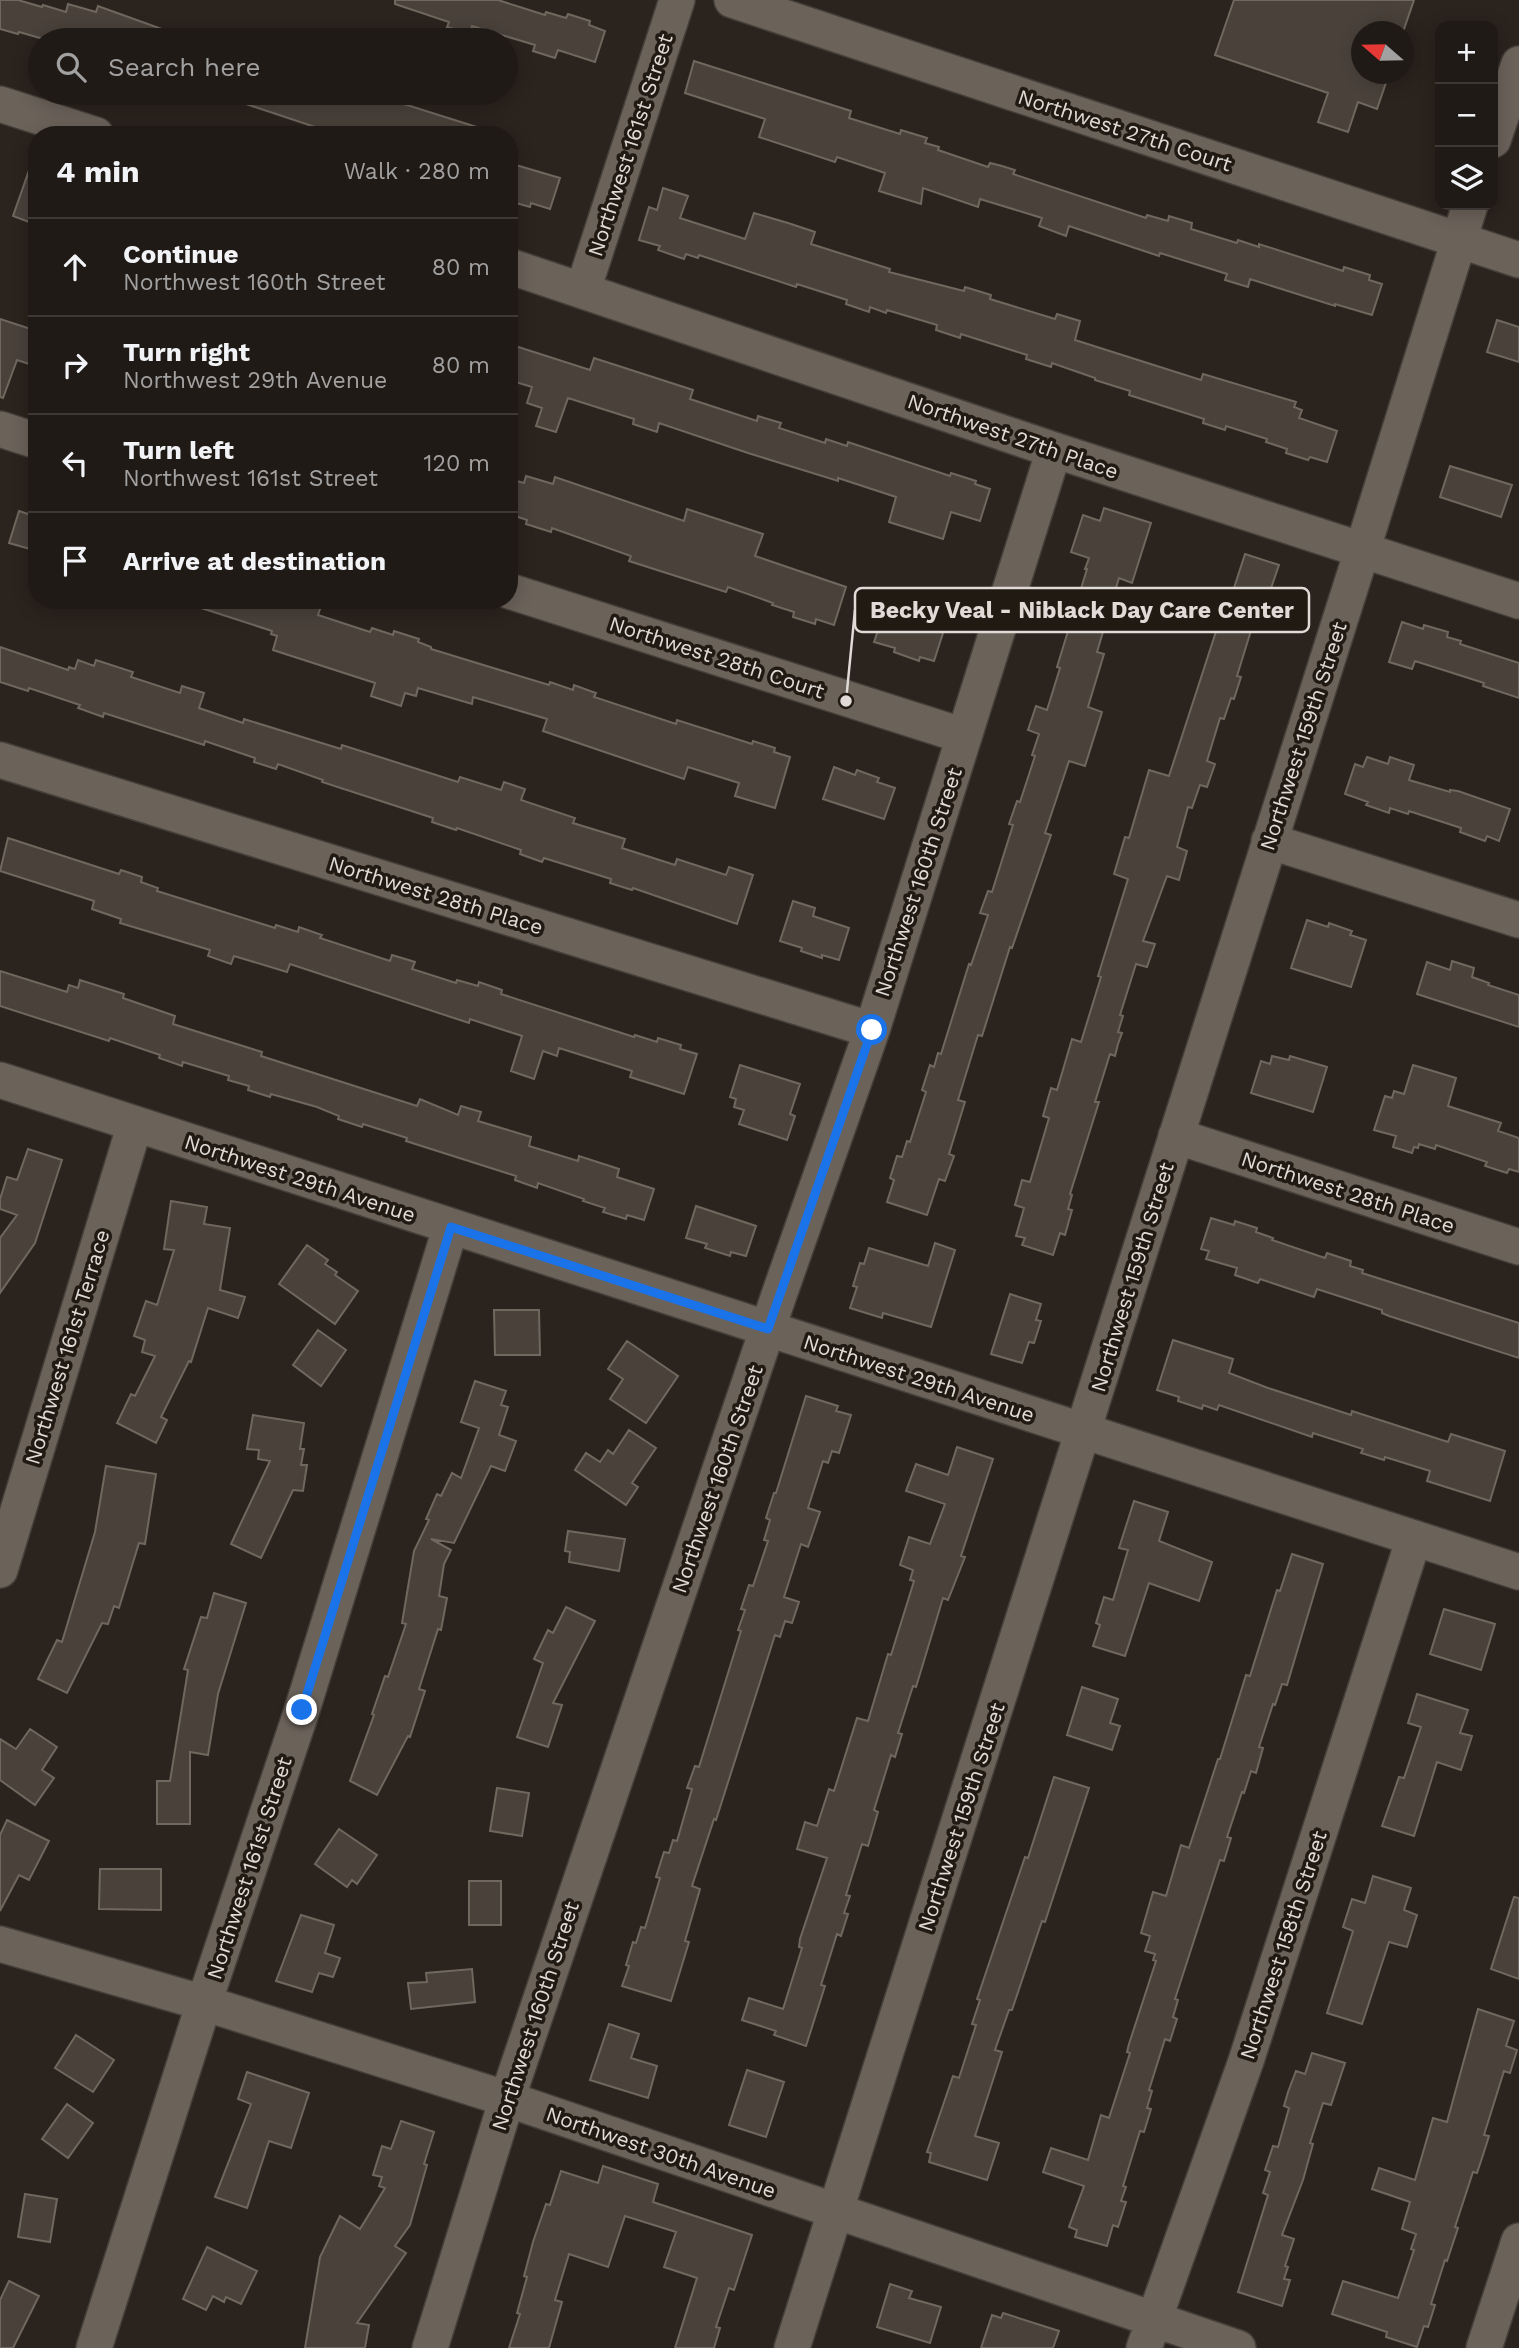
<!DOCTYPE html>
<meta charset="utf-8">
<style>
body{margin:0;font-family:"Work Sans",sans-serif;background:#2d2723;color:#f1f3f6}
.controls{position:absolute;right:21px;top:21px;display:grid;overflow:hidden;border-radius:14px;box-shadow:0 4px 18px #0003}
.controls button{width:63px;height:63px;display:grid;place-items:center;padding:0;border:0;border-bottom:2px solid #3d3835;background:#201a16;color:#f1f3f6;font:35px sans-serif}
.compass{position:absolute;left:1351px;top:21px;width:63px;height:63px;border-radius:50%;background:#201a16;box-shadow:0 4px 18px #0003;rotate:290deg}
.stop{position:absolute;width:21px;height:21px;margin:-16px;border:5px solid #1a73e8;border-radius:50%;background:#fff}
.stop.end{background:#1a73e8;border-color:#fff;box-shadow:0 2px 7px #0008}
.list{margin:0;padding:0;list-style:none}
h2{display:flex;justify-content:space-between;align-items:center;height:91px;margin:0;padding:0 28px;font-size:30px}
h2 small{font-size:23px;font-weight:400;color:#a2a1a1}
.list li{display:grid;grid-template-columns:46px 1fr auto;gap:21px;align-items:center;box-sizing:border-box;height:98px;padding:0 28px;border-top:2px solid #3d3835}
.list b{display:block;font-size:26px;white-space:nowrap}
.list p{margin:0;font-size:23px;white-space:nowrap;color:#a2a1a1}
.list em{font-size:23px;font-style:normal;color:#a2a1a1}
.icon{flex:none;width:38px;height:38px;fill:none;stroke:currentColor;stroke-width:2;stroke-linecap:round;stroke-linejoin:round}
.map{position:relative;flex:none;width:1519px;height:2348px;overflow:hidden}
.search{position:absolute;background:#201a16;box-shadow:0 4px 18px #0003;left:28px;top:28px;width:490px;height:77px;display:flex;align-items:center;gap:18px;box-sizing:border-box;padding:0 24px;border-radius:38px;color:#a2a1a1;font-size:26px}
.panel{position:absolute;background:#201a16;box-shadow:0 4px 18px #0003;left:28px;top:126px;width:490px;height:483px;border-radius:28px}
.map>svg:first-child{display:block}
.building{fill:#49413a;stroke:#70675f;stroke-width:2}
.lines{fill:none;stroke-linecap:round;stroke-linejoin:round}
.minor-casing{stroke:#443e39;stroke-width:38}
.minor{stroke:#6b625a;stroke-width:35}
.route{stroke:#1a73e8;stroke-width:9}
.labels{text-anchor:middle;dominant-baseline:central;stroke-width:7;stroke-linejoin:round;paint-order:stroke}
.street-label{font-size:21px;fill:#e0dbd6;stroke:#211a13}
.leader{fill:none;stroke:#e0dbd6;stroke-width:2.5}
.callout-dot{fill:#e0dbd6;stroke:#211a13;stroke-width:2.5}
.callout{fill:#211a13;stroke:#e0dbd6;stroke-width:2.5}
.callout-label{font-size:23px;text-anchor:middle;font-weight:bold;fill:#e0dbd6}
</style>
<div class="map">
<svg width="1519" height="2348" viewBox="0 0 1519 2348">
<rect width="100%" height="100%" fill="#2b231d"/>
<path class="building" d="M0,0H18L42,7L43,5L66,12L68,4L96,12L98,6L181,36L180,40H47L19,32L18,34L0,29Z
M395,0H498L545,15L546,12L566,18L568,14L590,21L589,25L605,31L595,62L558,50L555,58L533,51L535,45L472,26L470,34L447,27L449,22L395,4Z
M1234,0H1414L1403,32H1362V74H1389L1377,109L1358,102L1348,132L1318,122L1328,93L1215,55Z
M694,61L851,111L849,118L900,134L901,130L927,138L925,143L939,147L938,150L988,167L990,163L1002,166L1015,170L1013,174L1146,218L1147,215L1168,221L1169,216L1192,223L1191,229L1237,243L1238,240L1259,247V244L1343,271L1344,267L1370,275L1369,280L1382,284L1372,315L1335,304V306L1250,279L1248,287L1225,280L1227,274L1160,253L1159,256L1069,226L1066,236L1039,226L1042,218L980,199L978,207L923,188L921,204L879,191L885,173L837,157L835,162L759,137L765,119L685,93Z
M226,93H344L363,99L365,93H369L483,129L482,135H339L225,97Z
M33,159H37V225L13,216Z
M509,163L560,178L550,209L531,203L530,207L509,201Z
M663,188L688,196L680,218L745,239L754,213L788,223L815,232L811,244L890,269L889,272L964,291L965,287L991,295L990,299L1055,319L1057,314L1080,321L1075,340L1201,380L1203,374L1296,402L1294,407L1302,410L1299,418L1337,431L1327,462L1310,457L1308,460L1286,453L1287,449L1266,442L1267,439L1226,426L1225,430L1203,423L1204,419L1129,395L1130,391L1095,380V378L1052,363L1051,367L1026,359L1027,355L961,334L960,338L936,330L937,325L887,310L886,313L870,307L869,312L846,304L847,300L797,284L796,287L699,255L698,258L686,254L684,259L658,250L660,246L639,240L649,207L657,210Z
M0,319L37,331V350L32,365L17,360L3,398L0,397Z
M1497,320L1519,327V362L1487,352Z
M509,344L590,370L594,358L693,390L690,399L757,421L758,416L781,423L779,428L825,443L826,439L847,446L848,442L950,476L951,473L976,481L975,484L990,489L980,521L951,512L943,539L889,522L896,497L838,478V481L748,453L659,423L657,432L633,424L634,419L568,398L556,432L536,426L542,408L527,403L532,387L509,380Z
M1450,466L1512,485L1501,517L1440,497Z
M526,476L553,484L555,477L684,521L687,509L763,534L755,556L846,587L834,625L816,619L815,624L793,617L794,612L772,605L773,603L728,587L726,592L629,561L631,556L552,528L551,532L526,524L527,520L509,514V479L524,483Z
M1104,508L1151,523L1132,583L1119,578L1097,652L1104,654L1088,707L1102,712L1085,766L1069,761L1045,833L1051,835L1012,948L1010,947L982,1036L978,1035L958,1100L965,1102L949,1154L954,1156L945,1181L939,1179L927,1215L887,1202L894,1180L890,1178L897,1156L902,1157L907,1141L910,1142L926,1092L922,1090L930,1065L934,1067L938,1053L941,1054L969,964L971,965L988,915L980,913L988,891L992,892L1013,825L1009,824L1017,801L1020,802L1035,756L1032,755L1039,734L1028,730L1036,706L1047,710L1060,668L1057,667L1087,569H1085L1089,558L1071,552L1083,515L1100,521Z
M19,511L37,517V551L9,543Z
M1245,554L1279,565L1258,626L1253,624L1237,676L1241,677L1234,699L1231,698L1224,719L1220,718L1207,761L1215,764L1207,787L1200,785L1192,808L1188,807L1177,847L1187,851L1179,880L1167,876L1143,941L1155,944L1147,967L1136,964L1120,1015L1123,1016L1118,1032L1122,1033L1118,1044L1115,1056L1110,1054L1095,1102H1099L1070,1194L1072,1195L1068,1209L1072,1210L1065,1235L1060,1233L1053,1255L1022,1245L1025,1238L1016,1236L1024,1208L1015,1205L1022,1180L1030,1182L1049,1118L1043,1116L1051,1088L1057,1090L1072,1039L1081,1042L1101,977L1098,976L1128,879L1114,874L1125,837L1129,838L1149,770L1169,776L1222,613L1217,612L1225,589L1233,591Z
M193,600H273L292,606L294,600H323L318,615L370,632L372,628L393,635L394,631L419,639L418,642L431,647V649L549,685L550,682L573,690L574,685L596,693L594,697L676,724L677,720L752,744L753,741L775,748L774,752L790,757L775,808L735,796L739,783L688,767L684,779L543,731L547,719L473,697L472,704L418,688L416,696L405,693L401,706L371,696L375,683L273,650L277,636L271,634L272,631L192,605Z
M885,610L944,630L934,661L920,657L919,661L894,652L895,648L874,642Z
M1402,622L1423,629L1424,625L1448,632L1447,637L1461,641L1460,644L1519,663V698L1483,686L1484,683L1415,661L1412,669L1389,662Z
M0,647L68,670L69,667L75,669L78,660L94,666L96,660L133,672L131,677L180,693L182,686L204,693L199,708L243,723L244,719L341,749L342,745L458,782L460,777L501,790L504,782L525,789L521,800L575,818L573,823L625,839L622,848L675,865L677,859L726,875L729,867L753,875L737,924L633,888L632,890L610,883L611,879L544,858L542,862L520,854L521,850L457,828L456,830L432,822L433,818L322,782L323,780L278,764L276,769L254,762L255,758L205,741L204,745L104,713L103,717L78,708L80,705L29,688L28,691L0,682Z
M1367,757L1388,764L1390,757L1414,765L1409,780L1450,792V790L1458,791L1510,809L1499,841L1487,836L1485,841L1460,832L1461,828L1409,811L1408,814L1390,808L1389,813L1366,805L1368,802L1345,794L1355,764L1363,767Z
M834,767L855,775L857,770L879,778L877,782L895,788L884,819L823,799Z
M8,838L119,874L121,870L142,877L141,882L158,888L157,891L275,928L276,925L298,932L299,927L322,935L320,938L390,961L392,955L415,962L412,969L456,983L457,980L478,986L479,982L502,990L501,994L634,1037L635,1035L657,1042L658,1038L681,1045L680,1049L697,1054L684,1094L630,1077L632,1071L559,1048L557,1056L543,1051L534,1079L511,1071L522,1036L470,1019L469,1023L290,964L287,972L234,956L231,964L208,956L210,950L120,923L121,919L92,909L94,901L0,871Z
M793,901L815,908L813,916L849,928L839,960L822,955V958L801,951L802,948L780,941Z
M1307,920L1328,927L1329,923L1352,931L1350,935L1366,940L1351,987L1291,968Z
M1452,961L1474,968L1472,977L1489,983L1488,985L1519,995V1027L1417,994L1427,962L1450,970Z
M0,971L67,992L69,985L78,988L80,980L124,994L123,998L175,1016L173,1024L262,1052L261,1056L417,1106L420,1099L458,1115L461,1106L481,1112L478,1121L531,1137L529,1146L578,1161L579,1156L619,1169L617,1177L654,1189L644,1220L627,1215L626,1219L603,1212L605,1208L583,1201L584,1199L538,1183L537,1188L515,1180L516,1176L406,1141L407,1138L363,1124L362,1127L338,1119L339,1116L317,1107L271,1094L270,1097L248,1090L249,1086L228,1080L229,1076L183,1062L182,1066L159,1058L160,1055L110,1038L109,1041L0,1006Z
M1272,1056L1289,1060L1290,1056L1327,1067L1313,1112L1251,1093L1261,1061L1270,1064Z
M740,1065L800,1084L790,1114L795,1116L787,1140L739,1124L744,1110L734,1107L736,1099L730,1097Z
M1413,1065L1456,1078L1448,1106L1501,1123L1498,1131L1519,1138V1172L1509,1169L1507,1173L1485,1166L1487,1162L1436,1145L1435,1149L1419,1144L1418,1148L1414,1147L1412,1153L1393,1147L1396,1136L1374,1130L1385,1096L1392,1098L1394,1091L1404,1094Z
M28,1149L62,1160L35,1243L0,1293V1238L17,1215L0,1209V1199L7,1177L17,1180Z
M171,1201L207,1207L204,1224L230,1228L220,1290L245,1297L238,1318L208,1308L191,1362L189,1361L161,1417L167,1420L156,1443L117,1423L131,1394L135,1396L155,1356L142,1352L145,1340L134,1336L146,1301L157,1305L174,1250L164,1249Z
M696,1206L756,1226L746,1256L731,1252L730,1256L705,1248L707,1244L686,1238Z
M1211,1218L1234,1225L1235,1221L1257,1228L1256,1232L1273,1238L1272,1240L1325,1258L1327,1253L1351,1261L1350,1266L1363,1270L1362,1273L1519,1323V1358L1389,1316L1382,1313V1310L1317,1289L1314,1297L1260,1279L1258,1283L1235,1275L1237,1268L1206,1259L1209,1251L1201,1249Z
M935,1243L955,1250L931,1327L883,1313L882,1318L850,1308L857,1287L853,1286L860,1263L864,1264L869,1248L928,1266Z
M307,1245L328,1260L325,1264L337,1272L335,1275L358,1291L335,1324L279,1284Z
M1010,1294L1041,1304L1036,1320L1041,1321L1034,1343L1029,1342L1022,1363L991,1354Z
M494,1310H539L540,1355H495Z
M318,1330L346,1350L321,1386L293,1365Z
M1173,1340L1233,1359L1229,1373L1268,1388L1351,1415L1352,1411L1448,1442L1451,1434L1505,1451L1490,1501L1427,1481L1430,1471L1385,1457L1384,1460L1361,1453L1363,1449L1313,1433L1312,1437L1219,1405L1217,1410L1203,1405L1202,1409L1178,1401L1179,1397L1157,1390Z
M627,1341L678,1376L646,1423L610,1399L623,1379L608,1369Z
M475,1381L506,1391L501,1405L508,1407L499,1435L516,1441L505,1471L491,1466L454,1543L431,1539L451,1550L444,1564L439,1596L447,1598L441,1630L438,1629L419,1689L425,1691L410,1737L408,1736L377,1795L350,1781L374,1715L372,1714L385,1676L388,1677L406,1624L402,1623L414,1551L429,1520L426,1519L437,1494L441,1496L452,1473L461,1478L479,1428L461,1422Z
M806,1396L838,1406L836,1411L851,1415L839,1453L832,1451L828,1463L823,1461L808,1508L820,1512L808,1547L801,1544L784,1597L799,1602L792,1623L785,1621L780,1637L775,1635L716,1820L714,1819L692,1886L700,1889L685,1941L689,1942L671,2001L622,1986L629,1966L626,1965L633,1942L636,1943L641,1927L645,1928L660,1878L656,1877L664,1852L669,1853L673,1840L677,1841L692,1789L687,1788L695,1766L699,1767L741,1631L738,1630L745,1610L741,1609L749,1585L753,1586L768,1541L764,1540L770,1520L766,1518L774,1493H776Z
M253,1415L304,1423L300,1449H304L301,1465H307L303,1491L293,1490L261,1558L231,1544L270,1461L258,1459L259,1450L247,1449Z
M629,1430L656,1448L632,1483L638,1487L626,1505L575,1470L586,1453L600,1462L608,1450L613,1454Z
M957,1447L993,1459L961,1556L965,1557L948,1600L943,1598L916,1687L913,1686L898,1733L902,1734L895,1757L891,1755L874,1810L878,1812L868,1846L862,1844L846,1895L850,1896L844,1913L848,1914L841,1936L837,1934L821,1985L825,1986L806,2046L774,2035L776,2031L742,2020L749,1998L783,2009L802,1948L799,1947L800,1939L827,1858L797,1849L805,1822L817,1826L829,1789L834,1791L857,1718L868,1721L888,1654L891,1655L914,1581L910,1580L913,1570L900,1565L909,1537L930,1544L945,1504L906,1491L916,1464L948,1475Z
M106,1466L156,1474L145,1544L139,1543L119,1608L114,1606L108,1624L102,1623L67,1693L38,1679L57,1640L62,1642L95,1532Z
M1134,1501L1168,1512L1159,1541L1212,1562L1199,1601L1149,1583L1125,1656L1093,1646L1100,1625L1096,1623L1104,1597L1113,1600L1128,1550L1119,1548Z
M568,1531L625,1539L619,1571L569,1562L570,1552L565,1551Z
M1292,1554L1323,1564L1287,1685L1282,1684L1275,1705L1273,1704L1259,1747L1263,1748L1256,1773L1251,1771L1244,1793L1242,1792L1227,1837L1231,1838L1224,1861L1220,1860L1175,1999L1178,2000L1173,2017L1177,2019L1170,2041L1165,2039L1149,2090L1152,2091L1147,2108L1151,2109L1144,2132L1140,2131L1123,2186L1126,2187L1121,2201L1126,2202L1118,2227L1113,2225L1107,2246L1075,2237L1077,2230L1069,2227L1084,2186L1043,2172L1051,2148L1088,2160L1101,2115L1109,2118L1130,2053L1127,2052L1129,2044L1156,1961L1153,1960L1155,1954L1145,1951L1150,1936L1141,1933L1153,1892L1166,1896L1181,1845L1189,1848L1218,1759H1220L1246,1675L1250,1676L1277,1590L1280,1591Z
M214,1593L246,1603L218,1694L208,1755L190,1752V1824H157V1781H170L188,1670L184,1669L201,1617L207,1618Z
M566,1607L595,1621L553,1703L562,1705L548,1747L517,1737L543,1663L534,1659L548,1630L553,1633Z
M1444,1609L1495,1624L1481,1670L1430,1654Z
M1082,1687L1118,1699L1110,1723L1120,1726L1112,1750L1067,1735Z
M1417,1694L1468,1710L1460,1733L1472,1736L1461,1770L1437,1762L1414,1836L1382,1826L1399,1777L1404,1778L1421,1727L1408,1723Z
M30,1729L57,1747L42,1770L54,1778L35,1805L0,1780V1739L16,1749Z
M1054,1777L1089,1788L1045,1922L1042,1921L1012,2010H1009L995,2050L1002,2052L975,2136L999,2143L987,2180L929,2162L931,2153L927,2152L953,2076L959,2078L976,2025L972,2024L980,2000L977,1999L1025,1857L1028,1858Z
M497,1788L529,1793L522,1836L490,1831Z
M7,1820L49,1841L29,1880L19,1875L0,1911V1835Z
M339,1829L377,1855L357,1884L352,1880L347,1887L315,1864Z
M100,1869H161V1910L99,1909Z
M1373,1876L1411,1888L1404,1910L1417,1915L1407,1947L1389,1942L1362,2024L1327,2013L1353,1931L1343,1927L1352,1899L1365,1903Z
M469,1881H501V1925H469Z
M1514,1897L1519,1898V1979L1491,1969Z
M301,1915L334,1925L325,1953L340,1958L333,1977L319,1973L312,1992L276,1981Z
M472,1969L475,2002L411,2009L408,1983L427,1982L426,1973Z
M1478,2009L1514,2021L1506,2046L1517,2050L1510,2073L1504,2071L1484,2135L1489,2136L1483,2155L1477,2173L1473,2172L1455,2227L1458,2228L1447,2261L1445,2260L1431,2304L1435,2305L1428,2327L1424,2326L1417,2347L1386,2337L1387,2332L1332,2314L1343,2281L1398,2298L1414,2250L1411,2249L1416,2234L1402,2229L1410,2202L1372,2189L1379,2168L1415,2180L1433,2118L1447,2122Z
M609,2024L639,2034L631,2058L657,2066L648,2098L590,2080Z
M76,2035L114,2060L93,2092L55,2068Z
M1312,2053L1345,2063L1331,2105L1323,2103L1310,2143L1313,2144L1303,2180L1282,2235L1294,2239L1285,2266L1288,2267L1284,2279L1290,2280L1282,2306L1238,2292L1268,2195L1263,2193L1270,2172L1265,2170L1273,2146L1278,2147L1289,2108L1284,2106L1288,2092L1296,2071L1305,2074Z
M747,2070L784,2082L766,2137L729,2125Z
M247,2072L309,2093L291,2148L269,2141L247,2208L215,2197L251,2104L238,2099Z
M67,2104L93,2123L68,2158L42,2139Z
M401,2121L434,2132L424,2164L427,2165L410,2225L395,2246L406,2253L357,2323L369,2325L365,2348H305L320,2257L340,2216L360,2229L385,2188L379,2186L382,2177L373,2175L382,2146L391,2149Z
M603,2166L658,2184L653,2202L752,2235L734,2290L729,2288L716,2327L720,2328L714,2348H675L697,2278L664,2267L676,2232L625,2216L608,2267L569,2254L555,2300L562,2302L549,2348H509L520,2314L517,2313L527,2277L524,2276L533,2242L546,2204L550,2205L561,2171L598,2183Z
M25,2194L57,2199L50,2242L18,2237Z
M207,2247L257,2271L241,2304L226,2297L224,2302L213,2296L206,2310L183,2299Z
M9,2281L39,2296L13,2348H0V2300Z
M890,2284L912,2291L909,2298L941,2307L930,2343L877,2327Z
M1003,2313L1059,2331L1053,2348H981L992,2315L1001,2318Z"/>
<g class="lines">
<g class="minor-casing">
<path id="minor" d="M732,0L1519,260
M0,104L96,135
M1493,140L1519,64
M509,266L1054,450L1519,601
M583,290L677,0
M0,429L37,441
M509,591L964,736
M0,760L872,1030
M1269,841L1519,920
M0,1080L1519,1572
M1176,1136L1519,1247
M0,1570L135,1124
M0,1944L204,2003L507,2099L1238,2348
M94,2348L204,2003L302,1710L451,1226
M430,2348L507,2099L779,1295L872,1030L1054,450
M792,2348L1362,551L1470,205
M1144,2348L1246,2061L1414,1538
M1484,2348L1519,2241"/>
</g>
<use href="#minor" class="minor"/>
</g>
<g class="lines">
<path class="route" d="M302,1710L451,1227L768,1329L872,1030"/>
</g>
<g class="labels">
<g class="street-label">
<text transform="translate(1125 130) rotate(18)">Northwest 27th Court</text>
<text transform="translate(630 145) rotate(-72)">Northwest 161st Street</text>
<text transform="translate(1013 436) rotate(19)">Northwest 27th Place</text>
<text transform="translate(717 657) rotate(18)">Northwest 28th Court</text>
<text transform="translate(1303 736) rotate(-72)">Northwest 159th Street</text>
<text transform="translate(918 882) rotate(-72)">Northwest 160th Street</text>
<text transform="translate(436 895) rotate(17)">Northwest 28th Place</text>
<text transform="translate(300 1178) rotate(18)">Northwest 29th Avenue</text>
<text transform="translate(1348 1192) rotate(18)">Northwest 28th Place</text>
<text transform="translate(1132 1277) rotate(-73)">Northwest 159th Street</text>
<text transform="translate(67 1347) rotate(-73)">Northwest 161st Terrace</text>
<text transform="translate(919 1378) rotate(18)">Northwest 29th Avenue</text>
<text transform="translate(717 1479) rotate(-71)">Northwest 160th Street</text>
<text transform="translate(961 1817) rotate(-72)">Northwest 159th Street</text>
<text transform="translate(249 1868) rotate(-72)">Northwest 161st Street</text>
<text transform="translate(1283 1945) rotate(-72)">Northwest 158th Street</text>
<text transform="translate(535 2016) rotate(-72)">Northwest 160th Street</text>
<text transform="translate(661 2152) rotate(19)">Northwest 30th Avenue</text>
</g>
</g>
<path class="leader" d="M846 701L855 610"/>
<circle class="callout-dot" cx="846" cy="701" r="7"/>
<rect class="callout" x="855" y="588" width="454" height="44" rx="7"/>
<g class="callout-label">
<text x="1082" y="618">Becky Veal - Niblack Day Care Center</text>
</g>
</svg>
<div class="controls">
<button>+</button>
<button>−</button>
<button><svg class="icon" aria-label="layers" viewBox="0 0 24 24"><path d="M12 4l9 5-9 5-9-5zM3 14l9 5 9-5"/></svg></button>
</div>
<svg class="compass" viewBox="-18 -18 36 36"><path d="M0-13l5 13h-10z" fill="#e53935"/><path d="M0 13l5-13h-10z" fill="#a2a1a1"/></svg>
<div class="stop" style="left:872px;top:1030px"></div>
<div class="stop end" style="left:302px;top:1710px"></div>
<div class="search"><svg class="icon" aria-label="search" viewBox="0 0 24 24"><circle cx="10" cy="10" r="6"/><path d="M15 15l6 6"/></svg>Search here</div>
<section class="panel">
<h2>4 min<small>Walk · 280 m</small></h2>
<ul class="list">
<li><svg class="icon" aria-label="ahead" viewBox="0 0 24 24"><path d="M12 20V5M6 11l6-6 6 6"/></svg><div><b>Continue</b><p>Northwest 160th Street</p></div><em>80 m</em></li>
<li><svg class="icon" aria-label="right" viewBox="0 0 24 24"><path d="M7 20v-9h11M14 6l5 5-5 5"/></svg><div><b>Turn right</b><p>Northwest 29th Avenue</p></div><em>80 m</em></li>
<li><svg class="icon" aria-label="left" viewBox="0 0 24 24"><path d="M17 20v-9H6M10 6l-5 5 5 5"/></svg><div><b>Turn left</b><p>Northwest 161st Street</p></div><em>120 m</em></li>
<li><svg class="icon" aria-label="arrive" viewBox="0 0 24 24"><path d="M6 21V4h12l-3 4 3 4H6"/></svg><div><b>Arrive at destination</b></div></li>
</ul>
</section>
</div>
